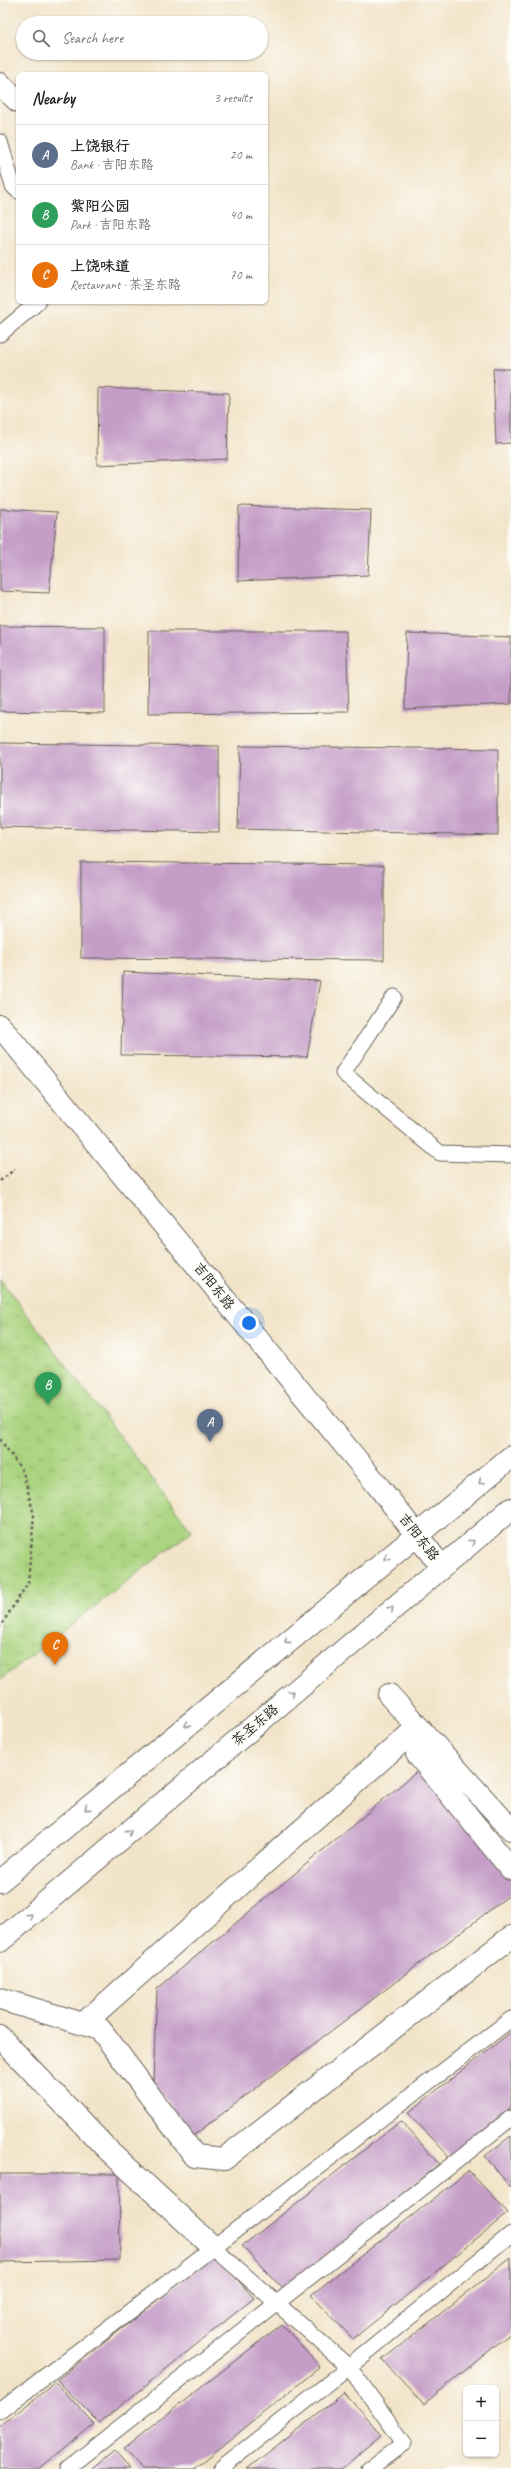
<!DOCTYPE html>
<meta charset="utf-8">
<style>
body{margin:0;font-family:Caveat,"LXGW WenKai TC",sans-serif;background:#f6f6f6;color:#202124}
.controls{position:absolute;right:12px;bottom:12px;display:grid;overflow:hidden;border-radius:6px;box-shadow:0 1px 3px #0004}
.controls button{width:36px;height:36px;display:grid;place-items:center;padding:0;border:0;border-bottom:1px solid #e0e0e0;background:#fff;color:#202124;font:20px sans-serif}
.you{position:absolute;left:249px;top:1323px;width:14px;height:14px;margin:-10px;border:3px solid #fff;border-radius:50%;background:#1a73e8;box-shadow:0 0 0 6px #1a73e833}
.badge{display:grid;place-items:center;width:26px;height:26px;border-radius:50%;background:#db2777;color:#fff;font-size:13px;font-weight:700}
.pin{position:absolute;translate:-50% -33px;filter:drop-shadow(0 1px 2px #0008)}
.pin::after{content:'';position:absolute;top:21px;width:14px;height:12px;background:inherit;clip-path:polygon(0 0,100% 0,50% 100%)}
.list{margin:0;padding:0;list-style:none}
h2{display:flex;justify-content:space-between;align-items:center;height:52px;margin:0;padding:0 16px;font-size:17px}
h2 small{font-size:13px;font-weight:400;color:#757577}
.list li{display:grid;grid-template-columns:26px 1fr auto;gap:12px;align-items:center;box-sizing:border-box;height:60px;padding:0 16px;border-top:1px solid #e0e0e0}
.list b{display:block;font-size:15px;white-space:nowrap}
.list p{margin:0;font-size:13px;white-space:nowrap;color:#757577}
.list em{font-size:13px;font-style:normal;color:#757577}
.icon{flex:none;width:22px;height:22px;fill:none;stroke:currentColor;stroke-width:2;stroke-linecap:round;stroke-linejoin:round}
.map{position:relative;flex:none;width:511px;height:2469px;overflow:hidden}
.search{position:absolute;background:#fff;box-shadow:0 1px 3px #0004;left:16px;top:16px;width:252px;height:44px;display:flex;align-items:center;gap:10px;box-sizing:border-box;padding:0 14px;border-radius:22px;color:#757577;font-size:15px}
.panel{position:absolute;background:#fff;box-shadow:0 1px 3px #0004;left:16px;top:72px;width:252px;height:232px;border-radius:6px}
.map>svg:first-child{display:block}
.park{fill:url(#park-tufts);stroke:#63784e}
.building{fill:#c59ec7}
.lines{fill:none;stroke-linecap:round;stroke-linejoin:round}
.lane-casing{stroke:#676259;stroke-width:17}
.street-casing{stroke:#676259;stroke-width:24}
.secondary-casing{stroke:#676259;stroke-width:24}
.path{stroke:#676259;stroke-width:2.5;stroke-dasharray:3 3;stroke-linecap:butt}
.lane{stroke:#fff;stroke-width:15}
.street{stroke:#fff;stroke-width:22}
.secondary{stroke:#fff;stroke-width:22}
.oneway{stroke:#999}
.labels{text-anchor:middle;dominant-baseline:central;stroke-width:3.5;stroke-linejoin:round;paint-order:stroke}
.street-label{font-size:14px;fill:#1c1c1c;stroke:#fdfcf7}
</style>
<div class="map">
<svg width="511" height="2469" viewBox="0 0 511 2469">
<defs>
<pattern id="park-tufts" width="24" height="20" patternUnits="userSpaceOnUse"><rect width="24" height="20" fill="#aad47f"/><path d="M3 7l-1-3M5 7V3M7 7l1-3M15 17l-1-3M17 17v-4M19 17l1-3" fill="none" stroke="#92b56d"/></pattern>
</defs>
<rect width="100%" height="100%" fill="#fdfcf7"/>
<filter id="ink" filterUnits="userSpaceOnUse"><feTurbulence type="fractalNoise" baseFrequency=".025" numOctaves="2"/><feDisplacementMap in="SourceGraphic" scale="8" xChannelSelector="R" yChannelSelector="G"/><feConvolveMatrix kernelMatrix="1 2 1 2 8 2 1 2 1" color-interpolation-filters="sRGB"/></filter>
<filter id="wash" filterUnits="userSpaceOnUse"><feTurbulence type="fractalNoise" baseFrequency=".012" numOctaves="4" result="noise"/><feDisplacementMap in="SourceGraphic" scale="16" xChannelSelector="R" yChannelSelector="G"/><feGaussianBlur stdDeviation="0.9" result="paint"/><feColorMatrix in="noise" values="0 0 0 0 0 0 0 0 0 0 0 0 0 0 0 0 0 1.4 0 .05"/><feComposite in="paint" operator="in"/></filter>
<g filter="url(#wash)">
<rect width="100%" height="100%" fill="#f2e4c9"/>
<path class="park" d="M0,1279L192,1531L0,1680Z"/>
<g id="blocks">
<path class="building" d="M493,369H511V443L496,444Z
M98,388L229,393L227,459L97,465Z
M239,506L371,510L368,575L238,581Z
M0,509L57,512L49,593L0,591Z
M0,626L105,627V713L0,711Z
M149,631H346L349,712L148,714Z
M407,633L511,637V704L405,709Z
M0,743L219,746V832L0,827Z
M240,746L498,749V835L238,829Z
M81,862L384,865V960L81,958Z
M123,972L320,981L307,1057L121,1055Z
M421,1768L511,1874V1894L193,2136L153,2083L157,1989Z
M511,2032V2107L450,2157L408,2113Z
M401,2121L439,2164L284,2290L242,2246Z
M511,2136V2188L485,2156Z
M469,2171L508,2213L353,2339L311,2295Z
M0,2174H119L120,2260L0,2262Z
M215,2255L254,2298L99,2423L57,2380Z
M511,2258V2333L424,2404L382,2360Z
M282,2324L320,2367L194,2469H142L123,2449Z
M56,2382L94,2424L39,2469H0V2426Z
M344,2393L382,2435L341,2469H247Z
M114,2451L130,2469H92Z"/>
</g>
</g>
<g filter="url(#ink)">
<use href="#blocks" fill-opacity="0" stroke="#676259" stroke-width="1"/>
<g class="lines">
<g class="lane-casing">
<path id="lane" d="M0,142L13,186L18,191
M0,334L38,302
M394,997L343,1073L440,1153L511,1155
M213,2247L349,2367L404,2443L369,2469
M0,2411L511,2019
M67,2469L511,2118
M220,2469L339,2375L511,2234"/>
</g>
<g class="street-casing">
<path id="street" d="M0,84L18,101
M389,1695L511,1829
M418,1727L417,1754L511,1869
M0,1999L100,2029L195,2156L224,2159L511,1937
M83,2024L418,1727
M0,2037L106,2148L213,2247"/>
</g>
<g class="secondary-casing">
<path id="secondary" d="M0,1026L375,1482L441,1566
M0,1881L511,1457
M0,1941L511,1509"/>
</g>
<path class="path" d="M0,1181L15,1169
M0,1439L23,1472L34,1515L28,1583L0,1627"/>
<use href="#lane" class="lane"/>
<use href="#street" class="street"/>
<use href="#secondary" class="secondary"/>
</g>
<defs><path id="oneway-chevron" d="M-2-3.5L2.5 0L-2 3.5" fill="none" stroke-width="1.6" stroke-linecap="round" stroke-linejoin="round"/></defs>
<g class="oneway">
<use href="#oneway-chevron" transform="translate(481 1482) rotate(141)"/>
<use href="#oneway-chevron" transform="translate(472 1542) rotate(-39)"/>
<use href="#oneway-chevron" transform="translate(387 1558) rotate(140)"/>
<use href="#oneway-chevron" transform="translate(391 1609) rotate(-41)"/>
<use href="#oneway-chevron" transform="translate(287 1641) rotate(140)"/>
<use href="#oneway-chevron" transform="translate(292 1693) rotate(-40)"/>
<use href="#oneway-chevron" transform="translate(187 1725) rotate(140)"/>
<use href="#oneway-chevron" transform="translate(87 1808) rotate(140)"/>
<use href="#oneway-chevron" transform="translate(129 1832) rotate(-40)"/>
<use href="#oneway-chevron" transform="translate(30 1916) rotate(-40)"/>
</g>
</g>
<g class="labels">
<g class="street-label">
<text transform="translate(214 1286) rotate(51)">吉阳东路</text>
<text transform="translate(419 1537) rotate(52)">吉阳东路</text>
<text transform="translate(255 1725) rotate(-40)">茶圣东路</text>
</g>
</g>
</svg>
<div class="controls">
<button>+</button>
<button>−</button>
</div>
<div class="you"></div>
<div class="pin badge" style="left:210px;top:1442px;background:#5c6f8a">A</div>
<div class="pin badge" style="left:48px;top:1405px;background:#2e9e5b">B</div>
<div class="pin badge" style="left:55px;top:1665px;background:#e8710a">C</div>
<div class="search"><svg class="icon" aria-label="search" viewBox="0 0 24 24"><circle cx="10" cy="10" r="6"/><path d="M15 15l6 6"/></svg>Search here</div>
<section class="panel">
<h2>Nearby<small>3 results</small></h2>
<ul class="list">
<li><span class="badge" style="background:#5c6f8a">A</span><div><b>上饶银行</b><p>Bank · 吉阳东路</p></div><em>20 m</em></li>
<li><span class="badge" style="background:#2e9e5b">B</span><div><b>紫阳公园</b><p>Park · 吉阳东路</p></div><em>40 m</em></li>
<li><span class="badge" style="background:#e8710a">C</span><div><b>上饶味道</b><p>Restaurant · 茶圣东路</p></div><em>70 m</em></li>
</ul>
</section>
</div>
